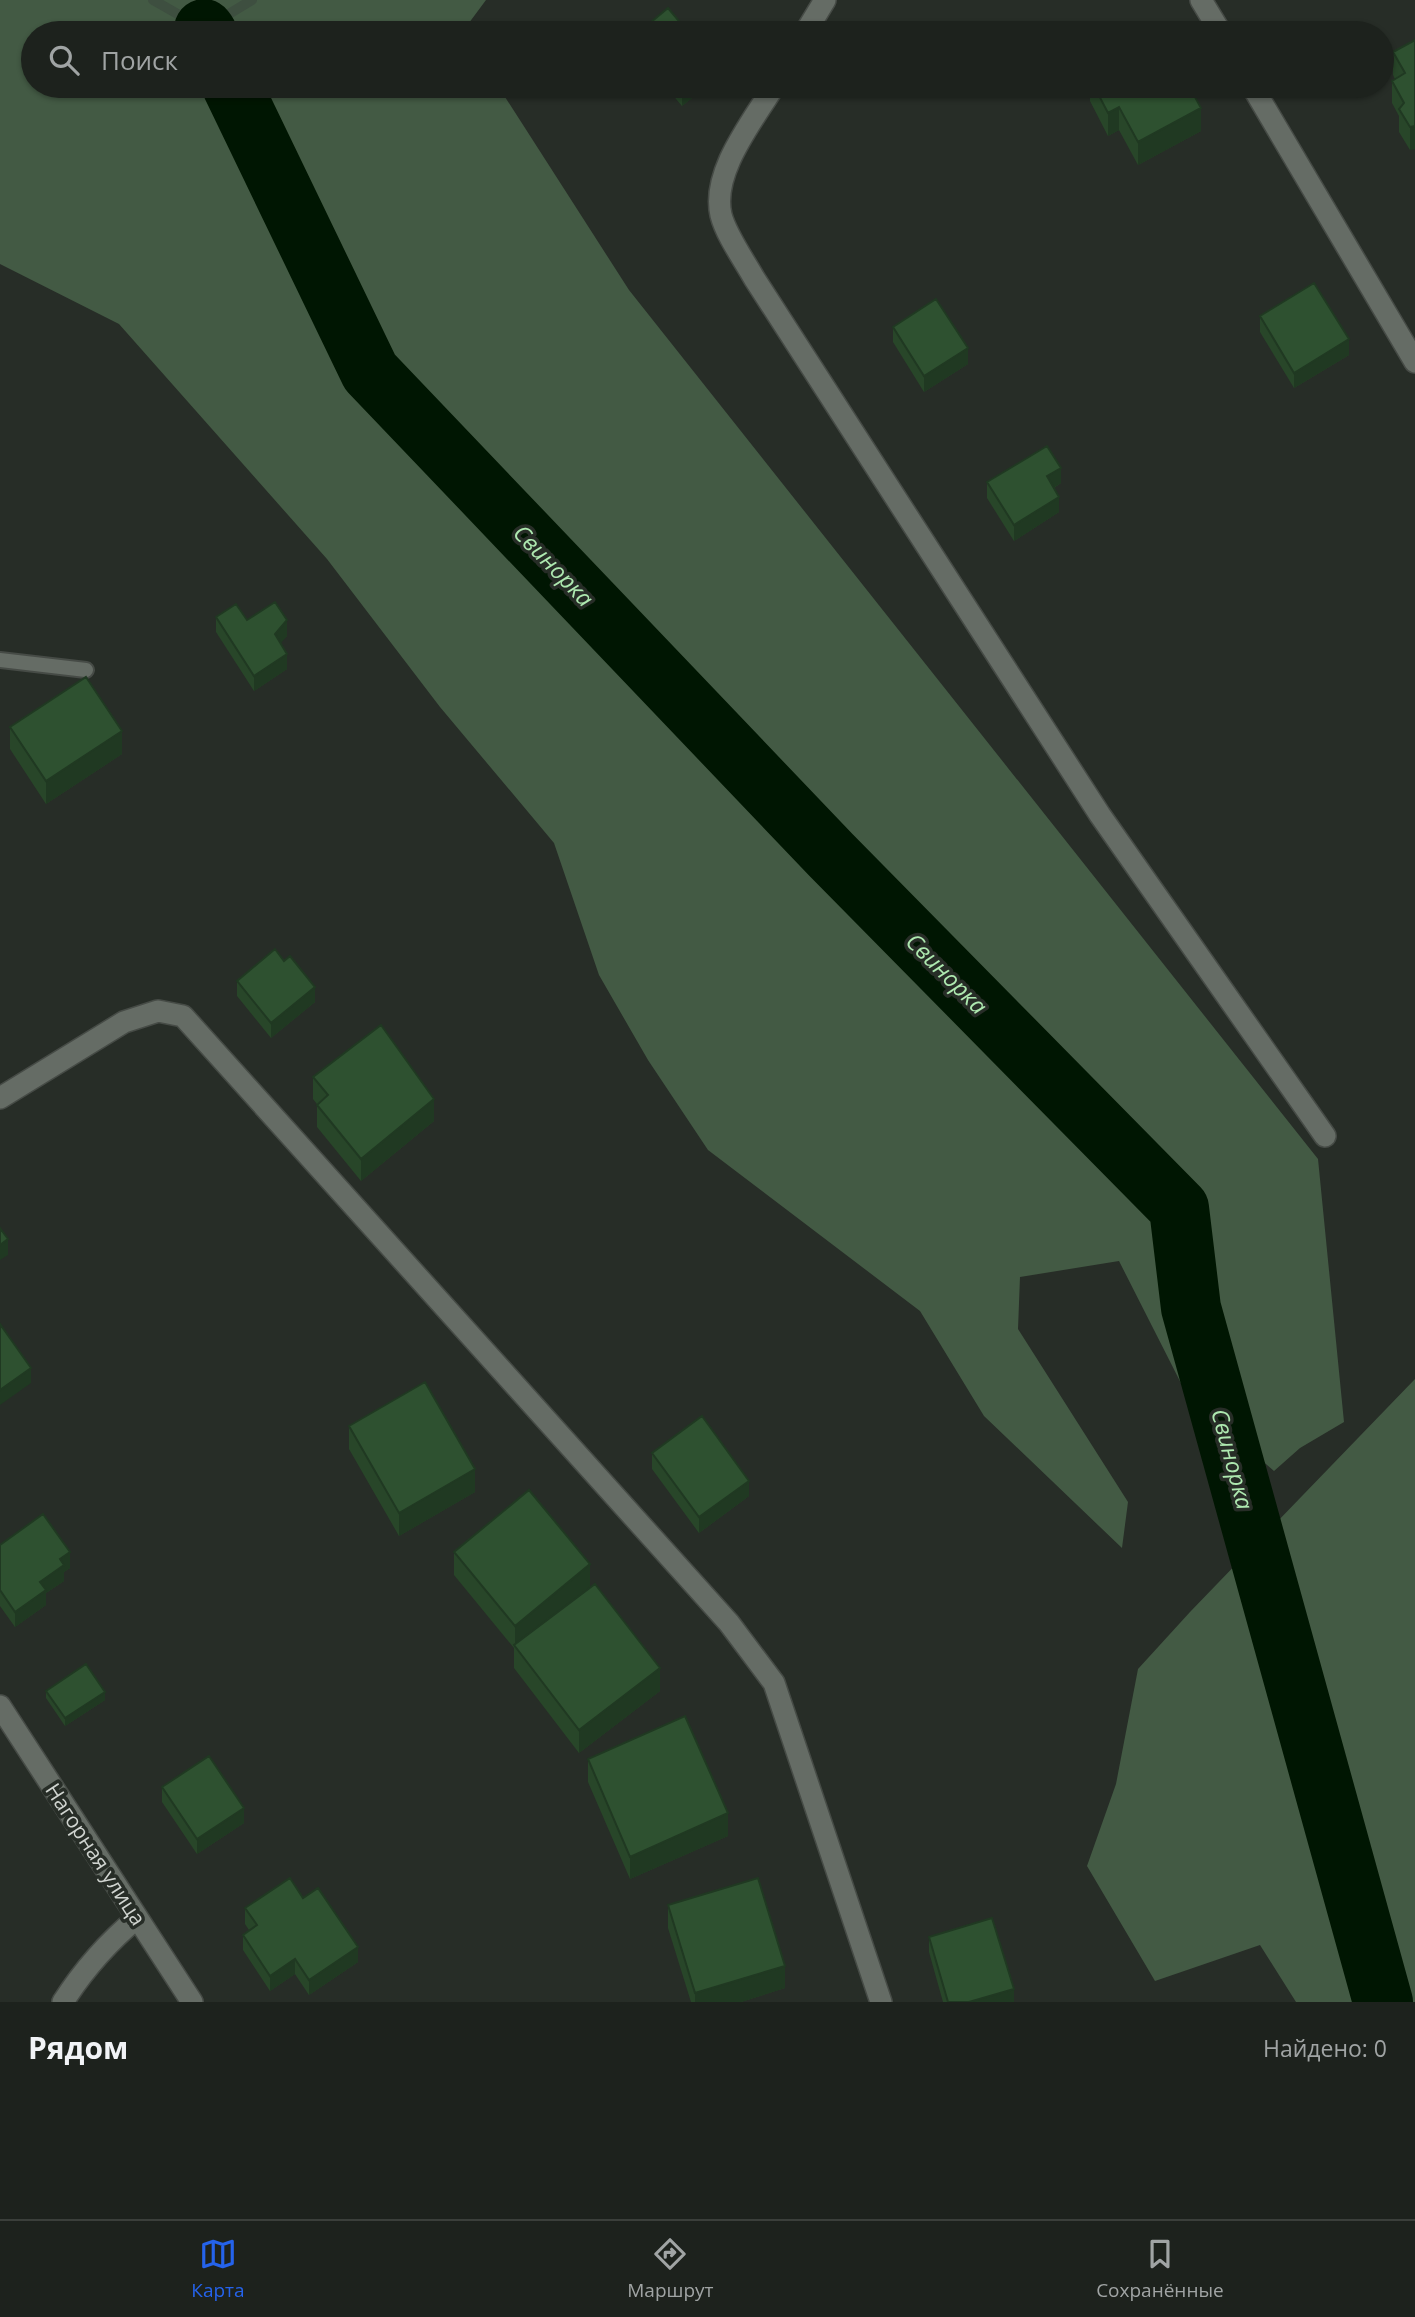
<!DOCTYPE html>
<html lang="ru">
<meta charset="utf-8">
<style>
body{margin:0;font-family:"Open Sans",sans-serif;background:#252a26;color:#f1f3f6}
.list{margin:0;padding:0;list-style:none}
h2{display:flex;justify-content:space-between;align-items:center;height:91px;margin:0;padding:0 28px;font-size:30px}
h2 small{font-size:23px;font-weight:400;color:#a0a4a4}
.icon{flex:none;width:38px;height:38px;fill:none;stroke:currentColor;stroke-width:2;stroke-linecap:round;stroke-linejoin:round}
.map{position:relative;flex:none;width:1415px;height:2002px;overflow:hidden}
.search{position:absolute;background:#1d221d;box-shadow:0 2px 5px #0004;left:21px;right:21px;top:21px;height:77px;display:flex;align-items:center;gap:18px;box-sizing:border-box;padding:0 24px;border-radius:38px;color:#a0a4a4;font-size:26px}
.sheet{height:217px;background:#1d221d}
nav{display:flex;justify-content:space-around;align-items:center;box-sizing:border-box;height:98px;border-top:2px solid #3b3f3b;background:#1d221d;font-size:19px;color:#a0a4a4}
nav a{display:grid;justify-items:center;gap:4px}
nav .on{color:#2563eb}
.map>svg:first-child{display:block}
.green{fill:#435a44}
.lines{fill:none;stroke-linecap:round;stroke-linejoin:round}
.stream{stroke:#3e4f40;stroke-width:10}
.river{stroke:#001602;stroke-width:60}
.service-casing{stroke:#464b46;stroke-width:18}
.minor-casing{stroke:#464b46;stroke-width:24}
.service{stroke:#656c65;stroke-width:14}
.minor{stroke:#656c65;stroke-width:21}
.wall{fill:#284629}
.shaded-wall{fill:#203922}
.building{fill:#2e5130;stroke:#203922;stroke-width:2}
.labels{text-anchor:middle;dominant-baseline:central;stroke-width:7;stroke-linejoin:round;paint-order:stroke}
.street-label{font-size:21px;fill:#d0d4d0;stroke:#272d27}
.water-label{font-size:23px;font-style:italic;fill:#aee9b0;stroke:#272d27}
</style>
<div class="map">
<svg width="1415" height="2002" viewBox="0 0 1415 2002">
<rect width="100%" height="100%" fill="#272d27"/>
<path class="green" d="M0,0H486L463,31L464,33H33V86H498L629,290L1318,1159L1344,1422L1300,1448L1274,1471L1188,1397L1119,1261L1020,1277L1018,1329L1128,1502L1122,1548L984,1416L920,1311L708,1150L648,1060L599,975L554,843L440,707L327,559L119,324L0,264Z
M1415,1379V2002H1296L1260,1945L1155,1981L1087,1866L1116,1784L1138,1669L1190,1612Z"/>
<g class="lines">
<path class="stream" d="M153,0L204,29L252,0"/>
<path class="river" d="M204,29L207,33
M232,86L370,372L831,855L1179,1208L1191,1308L1383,2002"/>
<g class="service-casing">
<path id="service" d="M0,660L86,670"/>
</g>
<g class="minor-casing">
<path id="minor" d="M1201,0L1221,33
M805,33L825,0
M774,86C753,121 711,172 721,215C726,235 744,260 754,278L1100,815L1325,1136
M1252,86L1415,362
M0,1098L124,1022L158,1011L183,1016L729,1623L774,1683L881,2002
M0,1706L192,2002
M63,2002C84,1969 107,1943 137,1918"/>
</g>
<use href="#service" class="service"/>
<use href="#minor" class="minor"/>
</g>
<path class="wall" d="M1415,40L1410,150L1399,132V116L1392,103V81L1395,79L1393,75V52Z
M665,86H707L682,106Z
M1090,86H1189L1201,131L1138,165L1119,130L1108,136L1090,101Z
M1260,316L1349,355L1294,388L1260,332Z
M893,327L968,364L924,392L893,342Z
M987,482L1061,483L1054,488L1059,512L1014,541L987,498Z
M216,617L247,620L287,636L280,643L287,669L254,691L216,632Z
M10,727L122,754L46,804L10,749Z
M237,981L315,1002L271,1038L237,996Z
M313,1077L434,1121L361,1181L317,1127V1104L313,1099Z
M349,1426L475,1492L399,1536L349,1449Z
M652,1453L749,1496L699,1533L652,1469Z
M0,1545L70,1568L64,1572V1581L46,1593V1605L15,1627L0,1606Z
M454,1552L590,1586L562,1609L660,1691L579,1753L514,1668V1648L454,1575Z
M46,1691L105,1700L65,1726L46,1698Z
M588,1759L728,1836L630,1879L588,1782Z
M162,1787L244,1823L197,1854L162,1802Z
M303,1898L358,1962L309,1995L295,1974L270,1991L243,1950V1935L249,1930L245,1924V1908Z
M668,1905L785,1988L741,2002H691L668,1928Z
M929,1937L1014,2002H943L929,1952Z"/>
<path class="shaded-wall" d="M688,86H707L682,106V91Z
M1119,107V130L1108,136V113Z
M1201,108V131L1138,165V142Z
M1415,126V149L1410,150V127Z
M1349,339V355L1294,388V373Z
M968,348V364L924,392V376Z
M1061,468V483L1047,492V476Z
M1059,497V512L1014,541V525Z
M287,620V636L275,650V634Z
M287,654V669L254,691V676Z
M122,731V754L46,804V781Z
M315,987V1002L271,1038V1023Z
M434,1099V1121L361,1181V1159Z
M8,1239V1255L0,1260V1245Z
M31,1368V1383L0,1405V1390Z
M475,1469V1492L399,1536V1513Z
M749,1481V1496L699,1533V1517Z
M70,1552V1568L64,1572V1581L46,1593V1605L15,1627V1612L60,1559Z
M590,1564V1586L516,1647L515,1645V1626Z
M660,1668V1691L579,1753V1730Z
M105,1692V1700L65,1726V1718Z
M244,1808V1823L197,1854V1839Z
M728,1813V1836L630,1879V1857Z
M358,1947V1962L309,1995V1980Z
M295,1959V1974L270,1991V1976Z
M785,1966V1988L741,2002H695V1993Z
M1014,1989V2002H969Z"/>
<path class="building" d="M668,8L689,33H638Z
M1415,40V126L1410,127L1399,109L1404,103L1392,81L1405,73L1393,52Z
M678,86H688L682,91Z
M1094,86H1189L1201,108L1138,142L1119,107L1108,113Z
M1314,283L1349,339L1294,373L1260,316Z
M936,299L968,348L924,376L893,327Z
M1047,446L1061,468L1047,476L1059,497L1014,525L987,482Z
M275,602L287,620L275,634L287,654L254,676L216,617L236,604L247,620Z
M86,677L122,731L46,781L10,727Z
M275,949L284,961L290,956L315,987L271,1023L237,981Z
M381,1025L434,1099L361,1159L317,1105L328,1095L313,1077Z
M0,1228L8,1239L0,1245Z
M0,1324L31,1368L0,1390Z
M425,1382L475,1469L399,1513L349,1426Z
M702,1416L749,1481L699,1517L652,1453Z
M529,1490L590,1564L515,1626L454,1552Z
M43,1514L70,1552L60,1559L64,1565L40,1582L46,1590L15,1612L0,1590V1545Z
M595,1584L660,1668L579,1730L514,1645Z
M86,1664L105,1692L65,1718L46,1691Z
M685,1716L728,1813L630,1857L588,1759Z
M209,1756L244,1808L197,1839L162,1787Z
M290,1878L303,1898L318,1888L358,1947L309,1980L295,1959L270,1976L243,1935L257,1925L245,1908Z
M758,1878L785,1966L695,1993L668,1905Z
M992,1918L1014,1989L969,2002H948L929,1937Z"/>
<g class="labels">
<g class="street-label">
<text transform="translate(96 1854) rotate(57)">Нагорная улица</text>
</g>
<g class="water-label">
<text transform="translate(554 565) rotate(46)">Свинорка</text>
<text transform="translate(947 973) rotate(45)">Свинорка</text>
<text transform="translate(1233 1459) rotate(75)">Свинорка</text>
</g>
</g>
</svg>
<div class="search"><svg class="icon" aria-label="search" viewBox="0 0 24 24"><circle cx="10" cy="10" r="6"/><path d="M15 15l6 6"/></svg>Поиск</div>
</div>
<section class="sheet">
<h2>Рядом<small>Найдено: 0</small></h2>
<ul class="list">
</ul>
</section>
<nav>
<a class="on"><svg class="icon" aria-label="map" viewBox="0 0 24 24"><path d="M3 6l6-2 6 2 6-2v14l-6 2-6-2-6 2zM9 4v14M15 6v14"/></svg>Карта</a>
<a><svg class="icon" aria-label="directions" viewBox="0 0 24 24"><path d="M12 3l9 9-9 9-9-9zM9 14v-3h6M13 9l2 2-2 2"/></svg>Маршрут</a>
<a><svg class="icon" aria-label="saved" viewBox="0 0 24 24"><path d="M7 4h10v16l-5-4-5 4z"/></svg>Сохранённые</a>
</nav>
